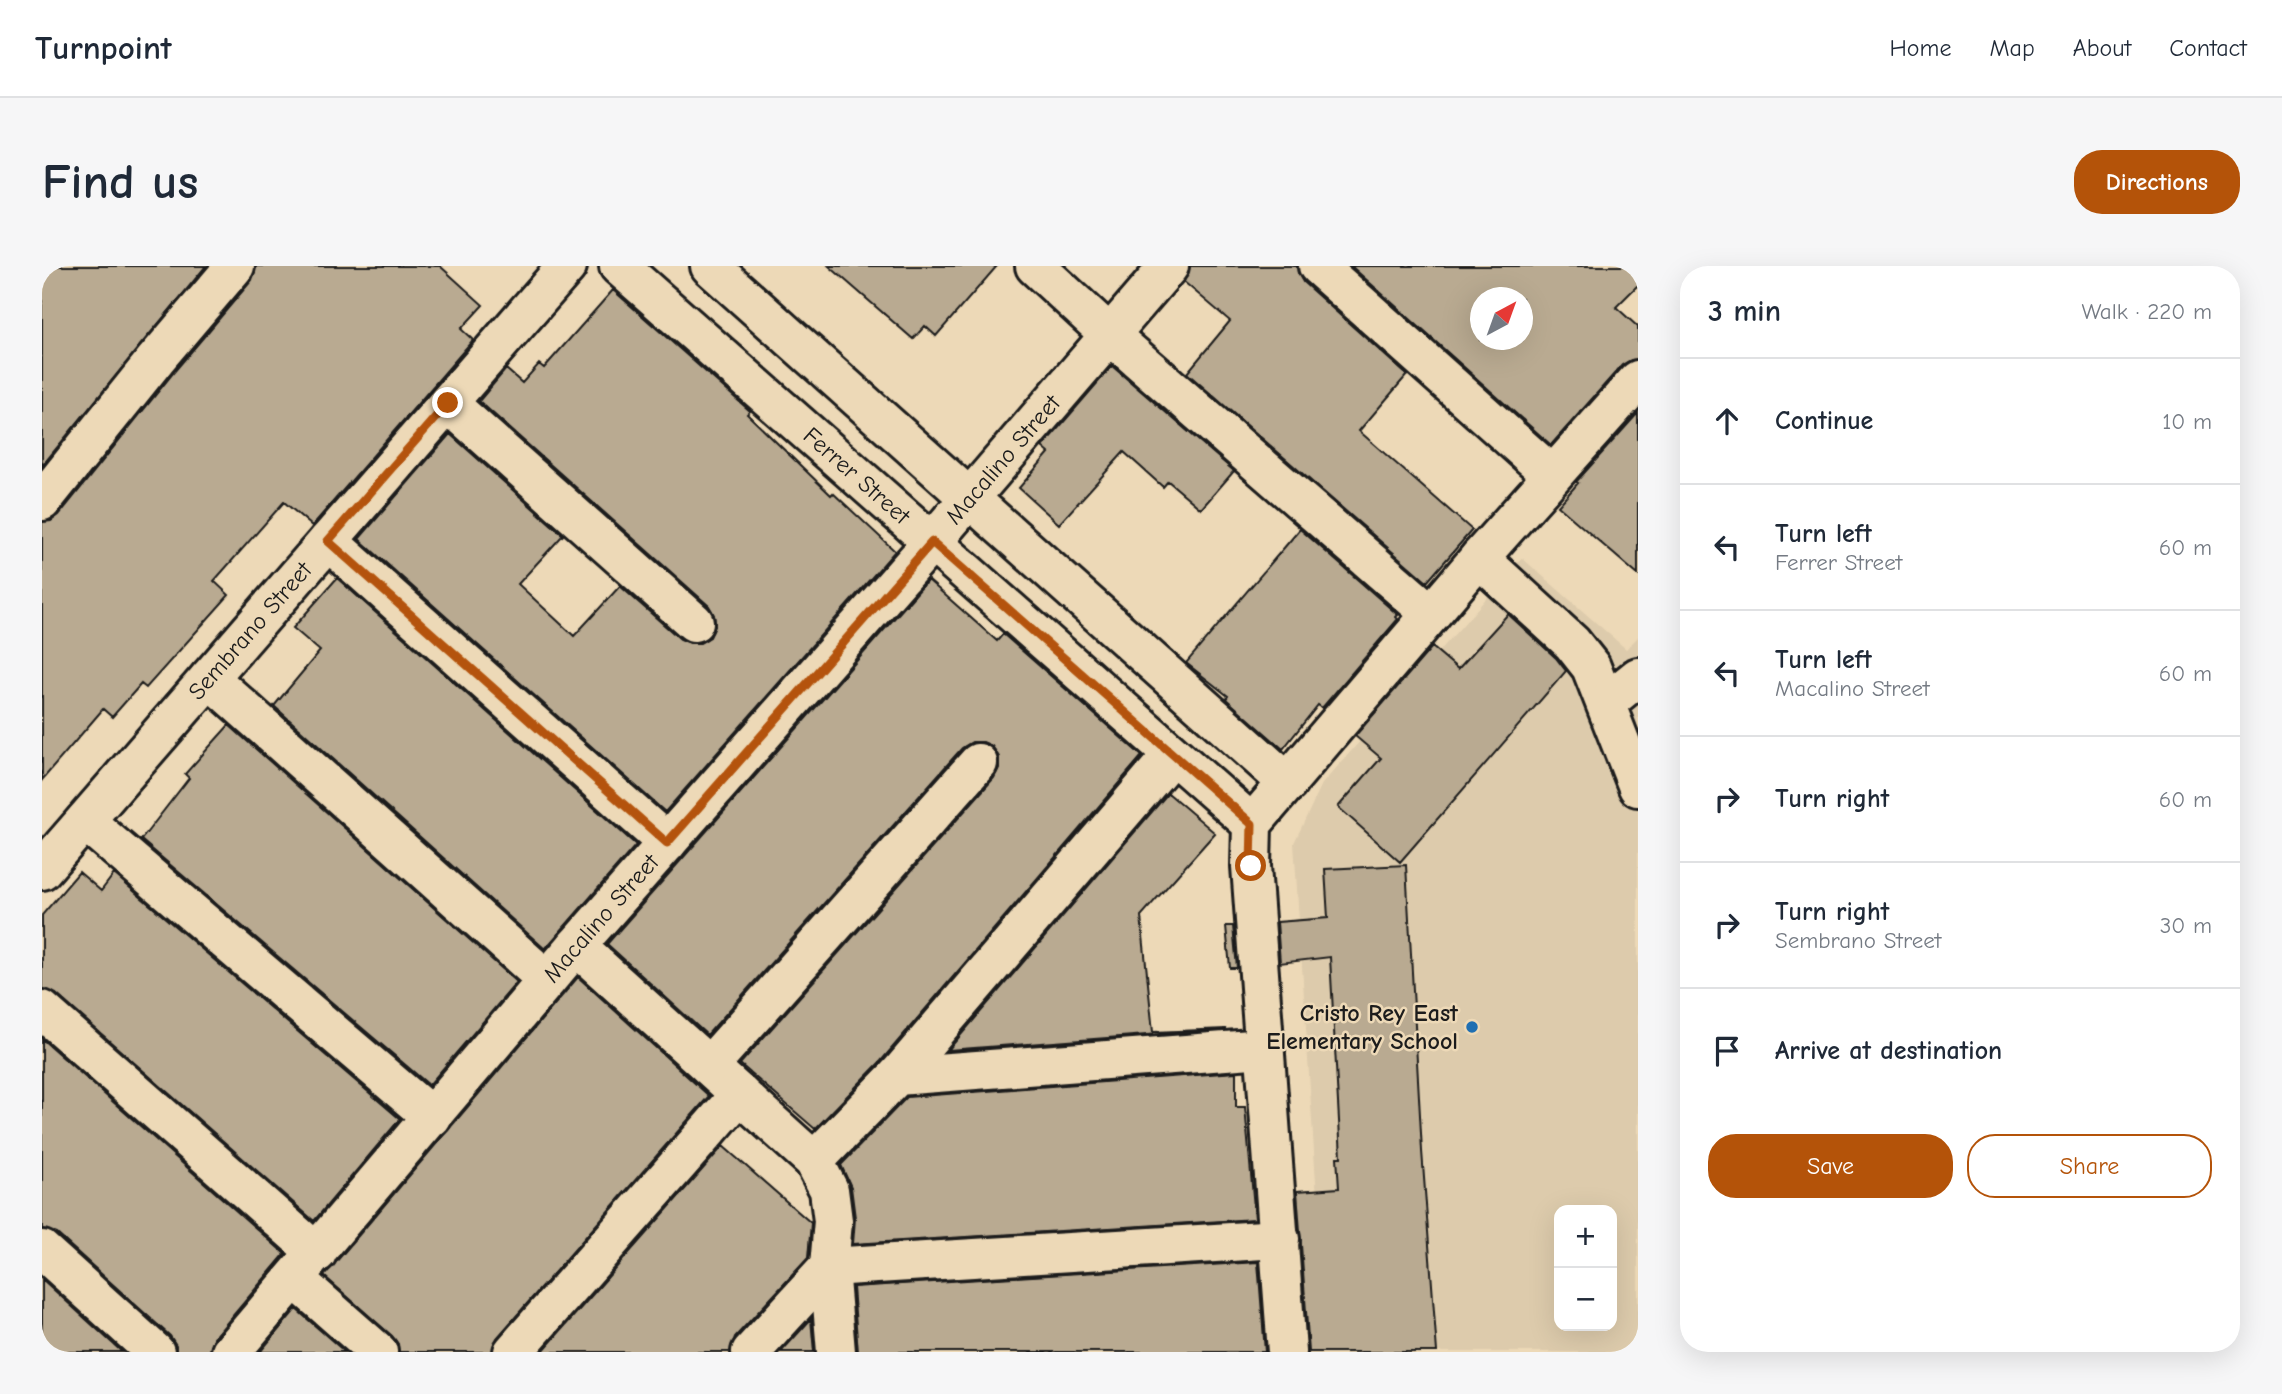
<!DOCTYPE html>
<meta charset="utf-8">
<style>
body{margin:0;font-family:"Comic Neue",sans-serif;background:#f6f6f7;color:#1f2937}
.controls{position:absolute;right:21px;bottom:21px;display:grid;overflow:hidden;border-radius:14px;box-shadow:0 7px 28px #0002}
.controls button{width:63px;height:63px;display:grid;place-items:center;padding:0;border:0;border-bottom:2px solid #e0e1e3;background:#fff;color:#1f2937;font:35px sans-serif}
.compass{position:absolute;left:1428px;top:21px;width:63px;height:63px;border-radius:50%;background:#fff;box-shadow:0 7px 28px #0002;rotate:41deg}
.stop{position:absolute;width:21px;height:21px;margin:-16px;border:5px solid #b45309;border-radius:50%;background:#fff}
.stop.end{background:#b45309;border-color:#fff;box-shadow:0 2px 7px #0008}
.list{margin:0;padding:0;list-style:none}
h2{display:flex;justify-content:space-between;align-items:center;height:91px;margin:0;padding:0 28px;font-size:30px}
h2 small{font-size:23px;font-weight:400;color:#747a83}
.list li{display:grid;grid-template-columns:46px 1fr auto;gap:21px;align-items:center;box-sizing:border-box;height:126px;padding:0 28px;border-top:2px solid #e0e1e3}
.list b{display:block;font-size:26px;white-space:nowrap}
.list p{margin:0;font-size:23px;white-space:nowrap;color:#747a83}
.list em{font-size:23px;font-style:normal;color:#747a83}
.actions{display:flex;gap:14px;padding:21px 28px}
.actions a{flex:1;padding:16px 0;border:2px solid #b45309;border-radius:28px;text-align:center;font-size:24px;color:#b45309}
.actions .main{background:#b45309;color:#fff}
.icon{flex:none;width:38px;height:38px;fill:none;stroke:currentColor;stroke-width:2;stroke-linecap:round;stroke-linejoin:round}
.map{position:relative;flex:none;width:1596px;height:1086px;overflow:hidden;border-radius:28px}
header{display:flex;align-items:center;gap:42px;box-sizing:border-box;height:98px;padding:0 35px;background:#fff;border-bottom:2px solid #e0e1e3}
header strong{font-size:33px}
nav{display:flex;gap:38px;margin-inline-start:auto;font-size:24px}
.intro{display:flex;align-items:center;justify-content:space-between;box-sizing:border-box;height:168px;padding:0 42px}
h1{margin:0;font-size:49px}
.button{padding:18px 32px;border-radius:28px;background:#b45309;color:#fff;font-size:24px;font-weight:700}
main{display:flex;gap:42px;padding:0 42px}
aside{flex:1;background:#fff;border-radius:28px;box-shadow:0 7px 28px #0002}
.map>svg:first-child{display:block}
.built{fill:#ddcbac;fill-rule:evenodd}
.building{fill:#b9aa91;stroke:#1c1c1c;stroke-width:2;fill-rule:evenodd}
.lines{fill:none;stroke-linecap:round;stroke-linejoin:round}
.minor-casing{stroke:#1c1c1c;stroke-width:44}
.minor{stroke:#edd9b7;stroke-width:38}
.route{stroke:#b45309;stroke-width:9}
.poi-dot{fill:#1f6fb2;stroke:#edd9b7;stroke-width:2.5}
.labels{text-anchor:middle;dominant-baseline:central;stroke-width:5;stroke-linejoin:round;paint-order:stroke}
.street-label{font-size:24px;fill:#1c1c1c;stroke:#edd9b7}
.poi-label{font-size:24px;font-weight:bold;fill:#1c1c1c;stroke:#edd9b7;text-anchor:end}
</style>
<header>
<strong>Turnpoint</strong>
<nav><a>Home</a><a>Map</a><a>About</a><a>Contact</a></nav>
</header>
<div class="intro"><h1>Find us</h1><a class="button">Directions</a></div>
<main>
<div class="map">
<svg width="1596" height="1086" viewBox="0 0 1596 1086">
<rect width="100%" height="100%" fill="#edd9b7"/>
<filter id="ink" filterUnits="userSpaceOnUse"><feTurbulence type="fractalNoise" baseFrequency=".0143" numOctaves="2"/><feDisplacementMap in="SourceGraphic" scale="14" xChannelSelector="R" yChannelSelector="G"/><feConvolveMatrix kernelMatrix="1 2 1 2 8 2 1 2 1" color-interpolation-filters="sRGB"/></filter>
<g filter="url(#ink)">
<path class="built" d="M1480,292L1584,383L1596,371V1086H1285L1252,577L1280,518ZM1517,944H1570V1060H1517Z"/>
<path class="building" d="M0,0H164L0,200Z
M214,0H398L441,39L419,63L431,74L270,260L242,236L172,315L187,329L104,422L99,418L70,451L61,443L0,514V256L9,255L17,249L131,107L210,14Z
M787,0H955L894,70L883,60L871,73Z
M1148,0H1255L1256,7L1261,16L1365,109L1317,165L1430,264L1385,316L1145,107L1188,55L1142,16Z
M1309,0H1596V19L1574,41L1596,61V93L1589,94L1580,99L1509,179ZM1438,32H1480V74H1438Z
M571,24L708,145L705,148L789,229L791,227L853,285L623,546L317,273L408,168L521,269L476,318L532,370L578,320L638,373L648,377H658L668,371L673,360L672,349L667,340L437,135L464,103L480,117L497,98L502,102Z
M1070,100L1192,205L1159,243L1126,215L1121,221L1082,186L1017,258L977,222L1007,187L1000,181Z
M1596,147V309L1516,240L1536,217L1534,216Z
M1258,263L1356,349L1354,351L1356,353L1280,442L1276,439L1241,483L1184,433L1186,430L1144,397Z
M295,312L594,579L503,683L232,440L278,385L251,362Z
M886,314L955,375L961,368L1100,490L839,795L773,863L698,798L952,512L957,502V491L950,480L941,476H930L920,482L665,769L565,678Z
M1466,348L1514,392L1524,405L1358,596L1296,541L1339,492L1313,470L1390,381L1416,403Z
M187,459L475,716L387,819L99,574L147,512L143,508Z
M1126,527L1173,567L1099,650L1111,766L1184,763L906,784Z
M1364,599L1380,885L1395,1086H1267L1255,925L1297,922L1295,891H1299L1288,691L1238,697L1235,656L1286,652L1283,603Z
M37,606L59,625L72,608L358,853L272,955L14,728L0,723V649Z
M1184,660H1191L1195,702H1188Z
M536,711L667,830L455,1072L450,1086H357L356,1078L350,1070L282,1010Z
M0,773L243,988L172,1072L168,1086H134V1079L128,1070L15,968L0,963Z
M1194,806V841H1203L1213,953L811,978L813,952L809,921L799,899L865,831Z
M681,880L769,957L766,992L693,1071L688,1086H500Z
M1216,996L1223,1086H816L811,1021Z
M0,1013L80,1086H0Z
M254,1043L303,1086H218Z
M769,1053L772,1086H739Z"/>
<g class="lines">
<g class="minor-casing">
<g id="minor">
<path id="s1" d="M577,0L1210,558"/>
<path d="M668,0L1246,517"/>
<path d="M993,0L1068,69L1389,348"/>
<path d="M1276,0L1510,209"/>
<path d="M406,137L652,356"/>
<path d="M0,235L114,93L193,0"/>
<path d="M286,275L625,577"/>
<path d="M1437,292L1530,377L1549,401L1596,521"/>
<path d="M167,412L505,714"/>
<path d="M1565,436L1596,411"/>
<path d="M43,555L390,851"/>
<path id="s2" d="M0,604L525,0"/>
<path d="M534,680L772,895L787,924L791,955L787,1001L794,1086"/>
<path d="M0,744L275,987"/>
<path d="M667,800L936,497"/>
<path d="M855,810L1130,489"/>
<path d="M772,895L855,810L1223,782"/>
<path d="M0,984L113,1086"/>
<path d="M253,1013L336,1086"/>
<path id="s3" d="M189,1086L534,680L890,276L1127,0"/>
<path d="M471,1086L698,828"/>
<path d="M709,1086L787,1001L1238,973"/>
<path d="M1245,1086L1209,600L1210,558L1437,292L1596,114"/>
</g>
</g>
<use href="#minor" class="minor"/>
</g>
</g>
<g class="lines" filter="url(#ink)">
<path class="route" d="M406,137L286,275L625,577L890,276L1210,558L1209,600"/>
</g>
<circle class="poi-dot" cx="1430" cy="761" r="7"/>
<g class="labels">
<g class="street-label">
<text stroke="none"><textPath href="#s3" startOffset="1180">Macalino Street</textPath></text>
<text stroke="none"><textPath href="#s1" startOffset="317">Ferrer Street</textPath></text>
<text stroke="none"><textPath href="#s2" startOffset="317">Sembrano Street</textPath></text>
<text stroke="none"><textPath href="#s3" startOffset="570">Macalino Street</textPath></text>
</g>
<g class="poi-label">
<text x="1416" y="747">Cristo Rey East<tspan x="1416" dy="28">Elementary School</tspan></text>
</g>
</g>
</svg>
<div class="controls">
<button>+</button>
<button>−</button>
</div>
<svg class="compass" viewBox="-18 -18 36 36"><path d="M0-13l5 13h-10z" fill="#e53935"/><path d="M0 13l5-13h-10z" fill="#747a83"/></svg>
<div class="stop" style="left:1209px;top:600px"></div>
<div class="stop end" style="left:406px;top:137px"></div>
</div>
<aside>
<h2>3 min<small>Walk · 220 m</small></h2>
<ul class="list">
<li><svg class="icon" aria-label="ahead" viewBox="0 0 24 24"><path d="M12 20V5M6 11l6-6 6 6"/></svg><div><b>Continue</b></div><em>10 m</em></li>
<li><svg class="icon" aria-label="left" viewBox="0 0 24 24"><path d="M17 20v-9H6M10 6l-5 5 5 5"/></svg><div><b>Turn left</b><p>Ferrer Street</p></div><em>60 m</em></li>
<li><svg class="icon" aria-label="left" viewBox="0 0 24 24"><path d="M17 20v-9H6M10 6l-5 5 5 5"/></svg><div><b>Turn left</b><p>Macalino Street</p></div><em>60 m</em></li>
<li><svg class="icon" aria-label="right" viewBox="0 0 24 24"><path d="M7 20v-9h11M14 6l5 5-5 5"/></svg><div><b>Turn right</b></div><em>60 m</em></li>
<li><svg class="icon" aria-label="right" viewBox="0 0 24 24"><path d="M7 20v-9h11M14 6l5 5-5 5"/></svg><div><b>Turn right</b><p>Sembrano Street</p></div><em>30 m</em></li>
<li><svg class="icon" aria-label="arrive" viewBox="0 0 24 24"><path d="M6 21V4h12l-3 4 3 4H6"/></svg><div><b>Arrive at destination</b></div></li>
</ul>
<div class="actions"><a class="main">Save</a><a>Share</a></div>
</aside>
</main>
